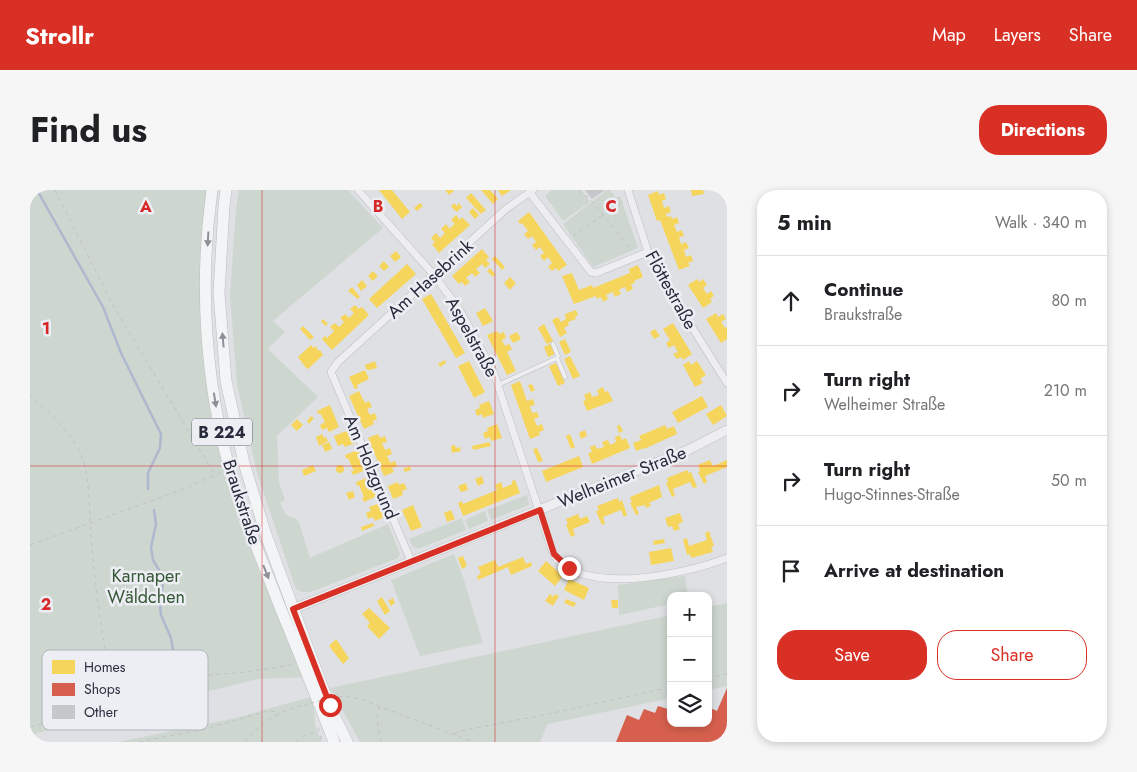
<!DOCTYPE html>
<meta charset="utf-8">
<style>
body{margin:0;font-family:Jost,sans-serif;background:#f6f6f6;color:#202124}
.controls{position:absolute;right:15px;bottom:15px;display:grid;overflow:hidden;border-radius:10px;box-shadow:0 2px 8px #0003}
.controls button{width:45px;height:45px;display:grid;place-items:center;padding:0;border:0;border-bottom:1px solid #e0e0e0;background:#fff;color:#202124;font:25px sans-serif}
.stop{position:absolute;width:15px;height:15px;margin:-11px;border:4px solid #d93025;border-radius:50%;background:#fff}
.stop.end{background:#d93025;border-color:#fff;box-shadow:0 1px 5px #0008}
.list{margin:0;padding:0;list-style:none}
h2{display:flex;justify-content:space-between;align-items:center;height:65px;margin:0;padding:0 20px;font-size:21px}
h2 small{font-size:16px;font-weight:400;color:#757577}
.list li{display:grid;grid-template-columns:32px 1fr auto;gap:15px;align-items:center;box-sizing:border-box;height:90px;padding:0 20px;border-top:1px solid #e0e0e0}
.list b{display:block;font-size:19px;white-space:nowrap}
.list p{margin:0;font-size:16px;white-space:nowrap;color:#757577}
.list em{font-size:16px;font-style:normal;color:#757577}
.actions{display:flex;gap:10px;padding:15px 20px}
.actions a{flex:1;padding:11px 0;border:1px solid #d93025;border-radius:20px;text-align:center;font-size:18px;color:#d93025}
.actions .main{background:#d93025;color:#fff}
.icon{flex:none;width:28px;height:28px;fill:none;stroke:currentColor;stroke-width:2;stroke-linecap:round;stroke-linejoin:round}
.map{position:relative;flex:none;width:697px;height:552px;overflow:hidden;border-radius:20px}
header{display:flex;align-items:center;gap:30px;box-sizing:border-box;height:70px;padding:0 25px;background:#d93025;color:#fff}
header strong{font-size:24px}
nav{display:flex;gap:28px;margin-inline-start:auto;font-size:18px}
.intro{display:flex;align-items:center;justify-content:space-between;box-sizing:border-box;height:120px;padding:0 30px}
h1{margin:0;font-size:35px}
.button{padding:12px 22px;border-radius:20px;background:#d93025;color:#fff;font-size:18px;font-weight:700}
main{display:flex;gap:30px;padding:0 30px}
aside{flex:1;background:#fff;border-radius:20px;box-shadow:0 2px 8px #0003}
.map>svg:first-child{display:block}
.green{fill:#ced7cf}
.homes{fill:#f6d55c}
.shops{fill:#d6604d}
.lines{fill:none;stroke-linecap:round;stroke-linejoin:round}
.stream{stroke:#aeb8ce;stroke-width:2.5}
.building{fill:#c5c7cb}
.service-casing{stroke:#bdbec2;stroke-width:5}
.minor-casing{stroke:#bdbec2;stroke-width:8}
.tertiary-casing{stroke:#bdbec2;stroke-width:10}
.primary-casing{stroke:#bcbdc1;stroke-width:12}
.path{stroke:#c1c1c7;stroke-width:1;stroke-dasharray:4 4;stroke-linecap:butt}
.service{stroke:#eeeef1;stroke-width:4}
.minor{stroke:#eeeef1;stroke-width:7}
.tertiary{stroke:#eeeef1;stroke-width:9}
.primary{stroke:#f3f4f5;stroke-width:11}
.path-bridge{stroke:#c1c1c7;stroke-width:1;stroke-dasharray:4 4;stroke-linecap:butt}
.oneway{fill:#8d9098}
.route{stroke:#d93025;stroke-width:6}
.grid{fill:none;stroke:#d62828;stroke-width:1;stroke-opacity:0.55}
.labels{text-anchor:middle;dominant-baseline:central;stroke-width:5;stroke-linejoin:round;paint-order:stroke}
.shield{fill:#eceef4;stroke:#626673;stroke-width:1}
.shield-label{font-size:16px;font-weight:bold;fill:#272b3c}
.street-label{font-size:18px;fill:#272b3c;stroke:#eceef4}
.park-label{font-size:18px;fill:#365735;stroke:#eceef4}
.key{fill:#eceef4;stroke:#b1b4bd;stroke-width:1}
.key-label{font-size:14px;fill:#272b3c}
.grid-label{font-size:16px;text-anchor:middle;font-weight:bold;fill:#d62828;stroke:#eceef4;stroke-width:5;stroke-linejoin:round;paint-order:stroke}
</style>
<header>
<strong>Strollr</strong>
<nav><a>Map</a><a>Layers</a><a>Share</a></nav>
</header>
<div class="intro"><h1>Find us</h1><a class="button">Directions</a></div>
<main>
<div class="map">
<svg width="697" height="552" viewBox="0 0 697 552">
<rect width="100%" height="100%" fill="#dfe0e4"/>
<path class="green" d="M0,0H181L176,150L200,282L278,487L228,489L0,545Z
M209,0H318L353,38L243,131L255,142L238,159L288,207L247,246L249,293L255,310L250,313L256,325L266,329L269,332L280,368L358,334L370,364L368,368L281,402H272L266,399L227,283L207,195L200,105L206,19Z
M522,0H551L560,12L533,31L515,6Z
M577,0H580L586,8L590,6L608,58L563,77L533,34Z
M497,305L499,315L461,330L457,320Z
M455,321L458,331L439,339L435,330Z
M432,328L436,340L388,359L383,357L379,349Z
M424,364L433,387L453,453L390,466L361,390Z
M655,386L658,406H641V414L589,425L588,395Z
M697,413V496L678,500V417Z
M641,425V508L518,534L510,552H330L300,498Z
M280,507L284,518L285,536L292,552H88L206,528Z"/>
<path class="homes" d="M349,0H362L380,22L372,29Z
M415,0H423L424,1L419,5Z
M451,0H460L468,9L463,14Z
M468,0H481L472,6Z
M661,0H673L674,4L662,6Z
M628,1L629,5L634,3L636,9L632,11L634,18L639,16L641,22L636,24L637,27L641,26L642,29L647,27L649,33L644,35L647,42L652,40L654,46L649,47L651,54L656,52L659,58L654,60L656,67L661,65L663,71L658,73L660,76L649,80L630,30L627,31L618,5Z
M441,3L456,20L451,24L436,8Z
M390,13L393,16L387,21L384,18Z
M424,13L427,16L429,13L432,17L427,22L421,17Z
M443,18L449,25L445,29L439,22Z
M499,22L537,75L528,81L526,78L522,81L518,77L522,73L518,67L514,71L510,66L514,63L510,57L506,60L502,55L506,52L502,46L498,49L494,44L498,41L492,33L490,34L488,31Z
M426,25L430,30L432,27L440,35L409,63L402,54L405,52L401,48L406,43L410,48L415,43L411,39L416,34L420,39L422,36L425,34L421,30Z
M452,59L459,67L456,70L460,74L455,78L452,74L446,79L450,83L445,87L442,83L436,88L440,92L435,96L432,92L429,94L422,86Z
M366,61L371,67L365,72L360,66Z
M465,66L475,77L472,80L462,69Z
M354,71L359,77L354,81L349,76Z
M377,74L386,84L347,118L339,109Z
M608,75L613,87L604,91L605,93L601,94L603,99L597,102L595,97L592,98L589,100L591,104L585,107L583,102L580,103L576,105L578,109L573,112L571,107L567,109L566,106L544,114L532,86L542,83L549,100L562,95L563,98L600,83L599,79Z
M460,78L465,84L463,87L457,81Z
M343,81L348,86L343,91L338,86Z
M480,87L486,93L480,100L474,93Z
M667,89L669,92L673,89L677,95L673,98L677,104L681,101L684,106L680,109L682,112L673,118L658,95Z
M332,90L337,96L331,101L327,95Z
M322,97L330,107L328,109L318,101Z
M401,104L435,163L426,168L392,109Z
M325,115L329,119L332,117L339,125L302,160L292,149L295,146L297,148L304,141L300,137L305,133L309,137L314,132L310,128L315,124L319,128L324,123L320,119Z
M455,118L463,131L453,136L446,123Z
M546,120L548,125L545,127L546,129L538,132L539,135L534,138L537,143L530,147L522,130L528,127L531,132L536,129L535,124Z
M686,123L688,127L693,124L696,129L691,132L695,138L697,137V149L691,153L676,129Z
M293,129L298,134L295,136L291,131Z
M643,133L662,164L653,170L651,167L647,169L643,164L648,162L644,155L639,158L636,153L640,150L633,139Z
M514,134L523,151L517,154L508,138Z
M273,136L284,147L280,150L270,139Z
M625,139L630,146L624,149L620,142Z
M467,141L469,144L474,142L476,148L472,150L475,156L479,154L482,159L477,162L486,181L477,185L457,145Z
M487,142L491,149L483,153L479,146Z
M535,149L541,162L535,165L529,152Z
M520,154L525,164L518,167L514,157Z
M281,155L283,158L285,156L289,161L290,160L293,165L278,179L276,178L268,167Z
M540,166L550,186L543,189L534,169Z
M415,170L416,173L410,177L408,174Z
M345,171L347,178L339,180L336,179L335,175Z
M439,171L455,202L444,208L428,176Z
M659,171L661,175L667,171L676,185L670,189L673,193L665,197L653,175Z
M526,173L535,193L528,196L519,176Z
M335,180L339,189L327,195L328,198L325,199L319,187Z
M490,191L497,211L503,209L505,215L500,216L502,223L507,222L509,227L504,229L507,236L512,234L514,240L509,242L510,245L500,249L481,195Z
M502,194L505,200L501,202L498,195Z
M573,197L575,202L578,201L583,211L557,221L553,211L556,210L554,205L560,202L562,207L566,206L569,205L567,200Z
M329,201L335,213L339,211L342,217L337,219L340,225L345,223L347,229L343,231L344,234L334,239L319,206Z
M672,206L678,217L648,233L642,222Z
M459,211L464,224L453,228L452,224L447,226L445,220L450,218L449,215Z
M300,215L309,237L299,242L297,238L292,240L290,235L295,232L290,223L288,224L287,221Z
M691,215L697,226L683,235L676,224Z
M281,226L284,228L279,234L277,231Z
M267,229L273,235L267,241L261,235Z
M467,234L472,248L461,251L460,247L455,249L453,243L458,241L457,238Z
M590,235L593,241L589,243L587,236Z
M635,235L637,239L644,236L647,244L614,259V258L606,261L603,253L611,250L609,246Z
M319,240L325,253L315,257L313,254L308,256L304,246Z
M555,240L557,246L551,249L549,243Z
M292,244L294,248L296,247L298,251L289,256L286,247Z
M348,244L350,248L355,246L357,252L352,253L355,260L360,258L362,264L357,266L359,270L360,273L365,271L367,276L362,278L364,282L354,286L338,248Z
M540,244L545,257L541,259L536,246Z
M590,245L592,250L596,248L600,258L562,274L558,263L562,262L560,257L565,255L567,259L574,257L572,252L578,250L580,255L586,252L585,247Z
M299,252L301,256L294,259L292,255Z
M459,252L461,256L443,260L442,256Z
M425,255L426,258L430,257L431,261L422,263L421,256Z
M301,256L302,259L295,262L294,259Z
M507,258L513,271L508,272L503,259Z
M328,260L336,280L323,285L321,281H324L318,268L316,269L315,265Z
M549,266L553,277L516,292L512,281Z
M680,270L683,276L697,270V277L675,286L677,292L674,294L668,282L670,281L668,275Z
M306 279a4 4 0 1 1 8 0a4 4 0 1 1-8 0Z
M283,275L286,281L274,286L272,280Z
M380,276L381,280L375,282L373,279Z
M657,280L659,283L661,282L667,297L663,298L660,292L643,299L645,306L642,307L636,293L638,292L637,288Z
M452,286L454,293L448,296L445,289Z
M339,287L347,306L334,312L332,308L334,307L329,295L327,296L326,292Z
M485,290L490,303L433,326L428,313L432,311L433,314L467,300L465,295L471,292L473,298L482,294V291Z
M368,292L369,295L374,293L377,299L372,301L373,305L363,309L358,296Z
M436,293L438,300L431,302L428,296Z
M629,295L632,307L619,313L621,316L616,318L615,315L606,317L609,324L606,325L600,313L602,312L600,307Z
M323,301L325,307L319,310L316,303Z
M588,308L589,312L592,310L597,325L594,327L591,320L573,327L575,334L572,335L566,321L569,320L567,316Z
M350,313L355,327L345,331L343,327L338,329L336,323L341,321L339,317Z
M383,315L392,337L381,341L372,320Z
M421,320L425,329L417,332L414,323Z
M650,323L653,332L648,334L650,339L644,341L642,336L638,337L635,328Z
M548,324L550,329L557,326L560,332L543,339L545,345L541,347L536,335L538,334L536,329Z
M343,333L344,336L332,341L331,337Z
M679,341L684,356L681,357L683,362L661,368L660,364L657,365L653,350L657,348L659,356L677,350L675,343Z
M634,349L635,353L624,355L623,351Z
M641,358L644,371L621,375L619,362Z
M433,366L437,376L432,379L428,368Z
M493,367L496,374L501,372L502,376L481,385L478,377L448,390L447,386L451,384L448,377L465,370L468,377Z
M516,371L533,386L525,396L508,381Z
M539,389L559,398L554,410L534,400Z
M520,404L523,407L525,404L529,406L523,416L515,411Z
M352,407L360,421L355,425L347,411Z
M363,408L365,413L361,416L358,411Z
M536,409L546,413L544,417L534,413Z
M581,410H588V418H582Z
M339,418L360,438L349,449L337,436L340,433L332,424Z
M306,449L319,468L313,474L299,456Z"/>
<path class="shops" d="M697,498V552H586L597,525L609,530L614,519L625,523L628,516L641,520V533H678V517L687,521Z"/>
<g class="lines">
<path class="stream" d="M7,0L73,117L91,163L131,244L130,258L118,283V299
M124,320L126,334L121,357L123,370L132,385L133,392L130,415L131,425L141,448L143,460L150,473V477"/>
</g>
<path class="building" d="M555,0H575L562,9Z"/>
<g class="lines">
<g class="service-casing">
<path id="service" d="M523,154L528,166L527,168
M468,195L527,168L535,187"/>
</g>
<g class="minor-casing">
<path id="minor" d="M328,0L404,85L429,119L464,183L518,348C520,355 522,363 527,369C561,405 656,384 697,368
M598,0L618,62L648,115L697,193
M500,3L561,82L566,83L618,62
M381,371L301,182L308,172L476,19L503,0"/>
</g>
<g class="tertiary-casing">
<path id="tertiary" d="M263,419L658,260L697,240"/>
</g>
<g class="primary-casing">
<path id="primary" d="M182,0C169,94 175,193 201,284C214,328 232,370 248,412C267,459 286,505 304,552
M196,0L194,16L189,103L196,191L214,273L236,345L299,515L317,552"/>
</g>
<path class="path" d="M25,0L84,117L185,285
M549,0L564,13L601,60
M543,46L593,11
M0,204C18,223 41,241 51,265C61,288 59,324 61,348C65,397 72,444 81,492L87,495L105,494L142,488L216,482L262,475
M0,355L151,300L190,283
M678,488L697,484
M308,507L318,506L333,510L443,552
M349,516L347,530L351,552
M0,537L67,520L74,512L81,492
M288,538L292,551
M424,544L430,541L514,525L641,497
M109,552L175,539L237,521L250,522
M215,552C230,531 253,520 277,514
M266,552L276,545L287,541"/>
<use href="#service" class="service"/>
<use href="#minor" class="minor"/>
<use href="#tertiary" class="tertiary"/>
<use href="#primary" class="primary"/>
<path class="path-bridge" d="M280,513L307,507"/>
</g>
<defs><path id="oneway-solid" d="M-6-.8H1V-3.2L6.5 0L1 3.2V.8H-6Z" transform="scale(1.25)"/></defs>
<g class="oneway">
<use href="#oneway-solid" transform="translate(178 49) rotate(93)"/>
<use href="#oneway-solid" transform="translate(193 150) rotate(-95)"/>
<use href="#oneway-solid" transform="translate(185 210) rotate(81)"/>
<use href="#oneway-solid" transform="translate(236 382) rotate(68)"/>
</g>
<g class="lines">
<path class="route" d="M300,515L263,419L510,320L524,364L539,378"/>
</g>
<path class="grid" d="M232,0V552M465,0V552M0,276H697"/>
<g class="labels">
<rect class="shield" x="162" y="228.5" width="60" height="27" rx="4"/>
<g class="shield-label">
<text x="192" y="242">B 224</text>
</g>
<g class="street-label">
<text transform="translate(400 89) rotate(-42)">Am Hasebrink</text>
<text transform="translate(641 100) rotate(61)">Flöttestraße</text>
<text transform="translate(442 147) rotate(61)">Aspelstraße</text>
<text transform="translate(341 277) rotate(67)">Am Holzgrund</text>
<text transform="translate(592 287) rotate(-22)">Welheimer Straße</text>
<text transform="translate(212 312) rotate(72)">Braukstraße</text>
</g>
<g class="park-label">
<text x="116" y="386">Karnaper<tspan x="116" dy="21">Wäldchen</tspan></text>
</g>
</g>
<rect x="12" y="460" width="166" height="80" rx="8" class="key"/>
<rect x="22" y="470" width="23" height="14" fill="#f6d55c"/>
<rect x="22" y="493" width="23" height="13" fill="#d6604d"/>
<rect x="22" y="515" width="23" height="14" fill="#c5c7cb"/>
<g class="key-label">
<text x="54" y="482">Homes</text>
<text x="54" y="504">Shops</text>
<text x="54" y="527">Other</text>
</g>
<g class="grid-label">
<text x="116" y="22">A</text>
<text x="348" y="22">B</text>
<text x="581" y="22">C</text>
<text x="16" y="144">1</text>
<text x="16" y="420">2</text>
</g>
</svg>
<div class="controls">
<button>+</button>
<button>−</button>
<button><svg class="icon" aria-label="layers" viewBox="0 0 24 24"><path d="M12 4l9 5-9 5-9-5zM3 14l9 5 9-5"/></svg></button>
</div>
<div class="stop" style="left:300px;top:515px"></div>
<div class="stop end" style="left:539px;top:378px"></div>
</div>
<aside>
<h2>5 min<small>Walk · 340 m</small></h2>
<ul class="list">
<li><svg class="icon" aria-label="ahead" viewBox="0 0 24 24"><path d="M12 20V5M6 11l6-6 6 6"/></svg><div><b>Continue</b><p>Braukstraße</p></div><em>80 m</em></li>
<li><svg class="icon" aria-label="right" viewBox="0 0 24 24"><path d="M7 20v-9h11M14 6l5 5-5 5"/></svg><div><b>Turn right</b><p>Welheimer Straße</p></div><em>210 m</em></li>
<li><svg class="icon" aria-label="right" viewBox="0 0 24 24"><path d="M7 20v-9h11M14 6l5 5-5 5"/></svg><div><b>Turn right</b><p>Hugo-Stinnes-Straße</p></div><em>50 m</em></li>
<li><svg class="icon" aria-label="arrive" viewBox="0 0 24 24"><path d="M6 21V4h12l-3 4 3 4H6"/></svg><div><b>Arrive at destination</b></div></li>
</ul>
<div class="actions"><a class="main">Save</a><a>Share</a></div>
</aside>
</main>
